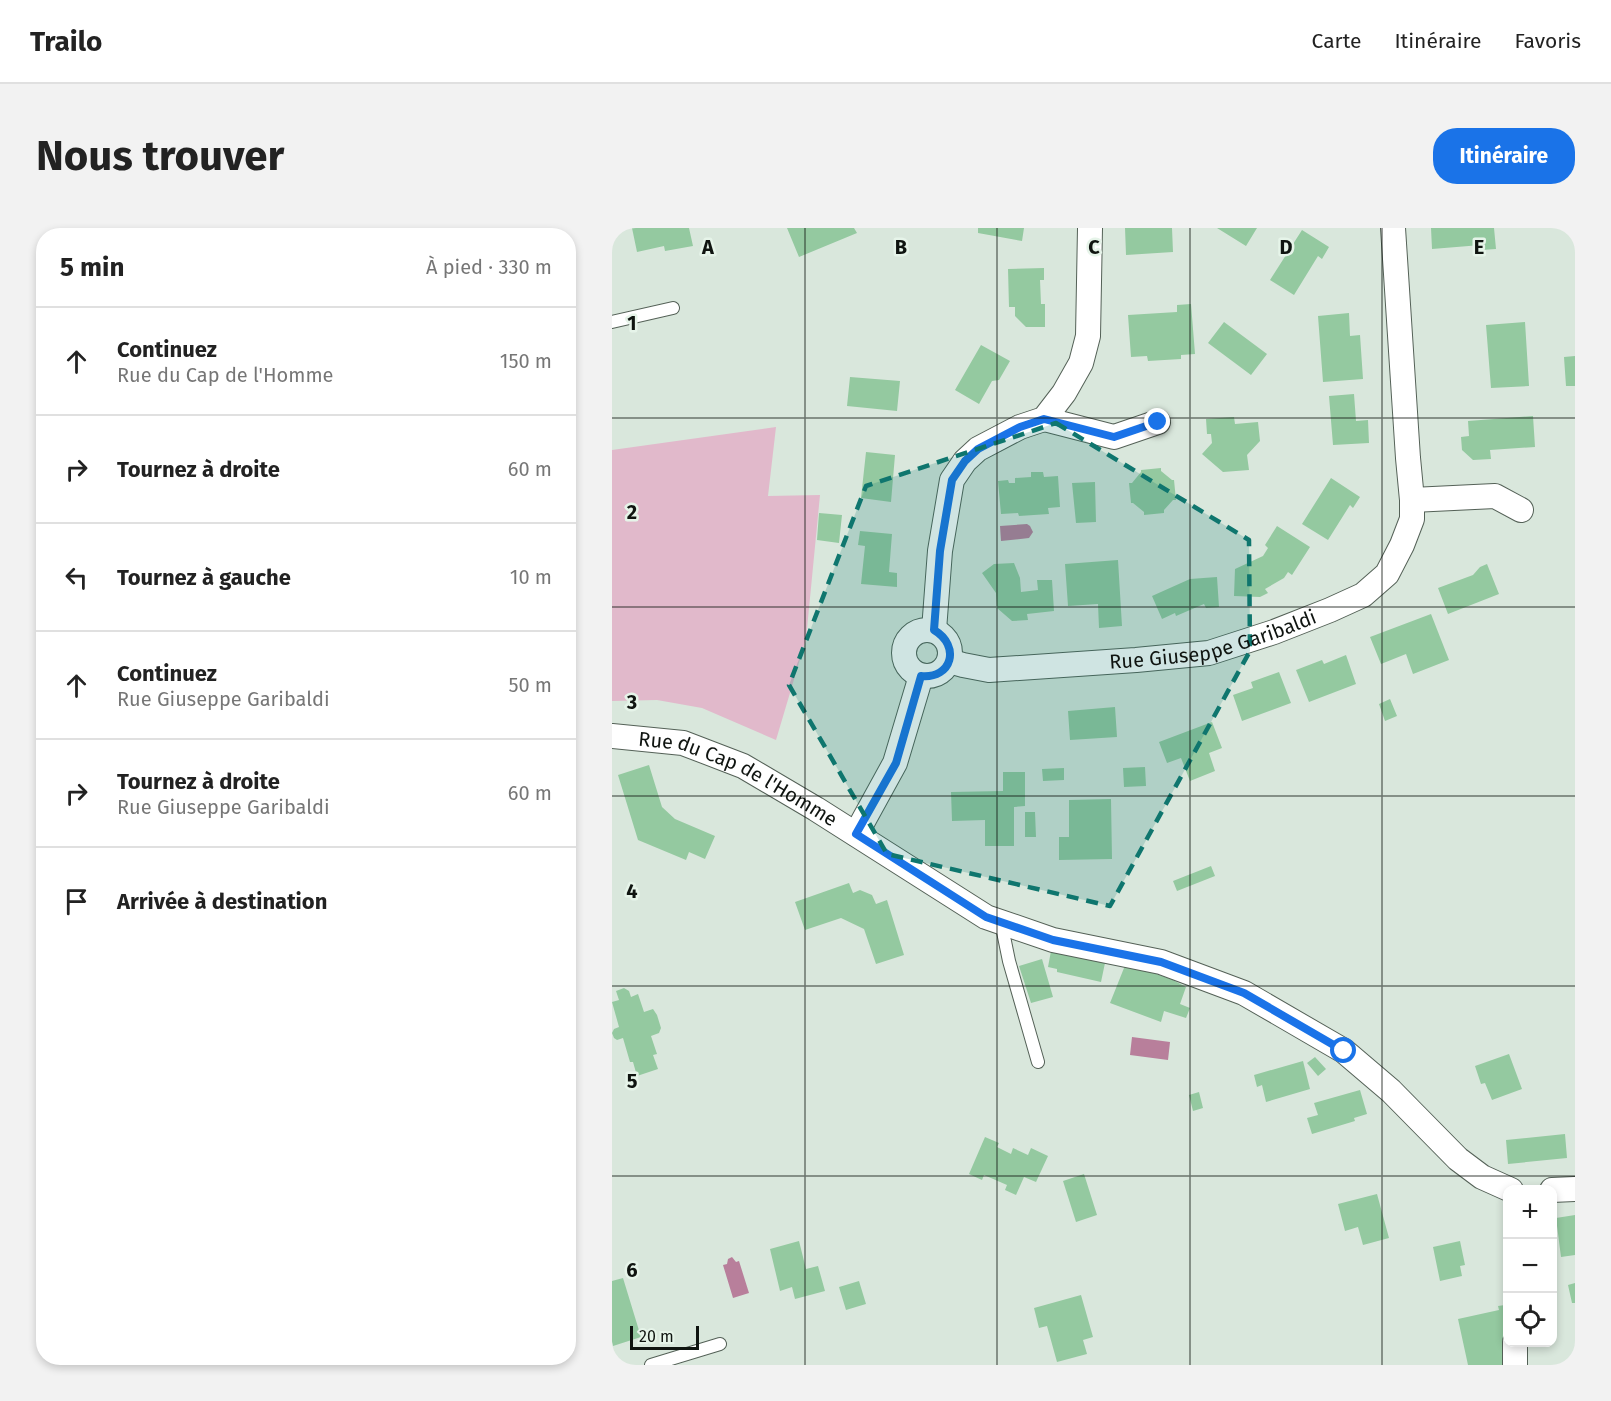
<!DOCTYPE html>
<html lang="fr">
<meta charset="utf-8">
<style>
body{margin:0;font-family:"Fira Sans",sans-serif;background:#f2f2f2;color:#222}
.controls{position:absolute;right:18px;bottom:18px;display:grid;overflow:hidden;border-radius:12px;box-shadow:0 3px 9px #0003}
.controls button{width:54px;height:54px;display:grid;place-items:center;padding:0;border:0;border-bottom:2px solid #e0e0e0;background:#fff;color:#222;font:30px sans-serif}
.scale{position:absolute;left:18px;bottom:15px;width:69px;box-sizing:border-box;padding-left:6px;border:3px solid #0f1410;border-top:0;font-size:16px;line-height:21px;white-space:nowrap;color:#0f1410;-webkit-text-stroke:4px #e6f4e9;paint-order:stroke}
.stop{position:absolute;width:18px;height:18px;margin:-14px;border:4px solid #1a73e8;border-radius:50%;background:#fff}
.stop.end{background:#1a73e8;border-color:#fff;box-shadow:0 2px 6px #0008}
.list{margin:0;padding:0;list-style:none}
h2{display:flex;justify-content:space-between;align-items:center;height:78px;margin:0;padding:0 24px;font-size:26px}
h2 small{font-size:20px;font-weight:400;color:#767676}
.list li{display:grid;grid-template-columns:39px 1fr auto;gap:18px;align-items:center;box-sizing:border-box;height:108px;padding:0 24px;border-top:2px solid #e0e0e0}
.list b{display:block;font-size:22px;white-space:nowrap}
.list p{margin:0;font-size:20px;white-space:nowrap;color:#767676}
.list em{font-size:20px;font-style:normal;color:#767676}
.icon{flex:none;width:33px;height:33px;fill:none;stroke:currentColor;stroke-width:2;stroke-linecap:round;stroke-linejoin:round}
.map{position:relative;flex:none;width:963px;height:1137px;overflow:hidden;border-radius:24px}
header{display:flex;align-items:center;gap:36px;box-sizing:border-box;height:84px;padding:0 30px;background:#fff;border-bottom:2px solid #e0e0e0}
header strong{font-size:28px}
nav{display:flex;gap:33px;margin-inline-start:auto;font-size:21px}
.intro{display:flex;align-items:center;justify-content:space-between;box-sizing:border-box;height:144px;padding:0 36px}
h1{margin:0;font-size:42px}
.button{padding:15px 27px;border-radius:24px;background:#1a73e8;color:#fff;font-size:21px;font-weight:700}
main{display:flex;gap:36px;padding:0 36px}
aside{flex:1;background:#fff;border-radius:24px;box-shadow:0 3px 9px #0003}
.map>svg:first-child{display:block}
.green{fill:#e1b9cb}
.water{fill:#b87f9b}
.building{fill:#94c9a0}
.lines{fill:none;stroke-linecap:round;stroke-linejoin:round}
.lane-casing{stroke:#546157;stroke-width:14}
.street-casing{stroke:#546157;stroke-width:26}
.lane{stroke:#fff;stroke-width:12}
.street{stroke:#fff;stroke-width:24}
.route{stroke:#1a73e8;stroke-width:8}
.marked{fill:#0f766e;fill-opacity:0.2;stroke:#0f766e;stroke-width:4.5;stroke-dasharray:12 8;stroke-linejoin:round}
.grid{fill:none;stroke:#0f1410;stroke-width:1.5;stroke-opacity:0.55}
.labels{text-anchor:middle;dominant-baseline:central;stroke-width:5;stroke-linejoin:round;paint-order:stroke}
.street-label{font-size:20px;fill:#0f1410;stroke:#e6f4e9}
.grid-label{font-size:20px;text-anchor:middle;font-weight:bold;fill:#0f1410;stroke:#e6f4e9;stroke-width:5;stroke-linejoin:round;paint-order:stroke}
</style>
<header>
<strong>Trailo</strong>
<nav><a>Carte</a><a>Itinéraire</a><a>Favoris</a></nav>
</header>
<div class="intro"><h1>Nous trouver</h1><a class="button">Itinéraire</a></div>
<main>
<aside>
<h2>5 min<small>À pied · 330 m</small></h2>
<ul class="list">
<li><svg class="icon" aria-label="ahead" viewBox="0 0 24 24"><path d="M12 20V5M6 11l6-6 6 6"/></svg><div><b>Continuez</b><p>Rue du Cap de l'Homme</p></div><em>150 m</em></li>
<li><svg class="icon" aria-label="right" viewBox="0 0 24 24"><path d="M7 20v-9h11M14 6l5 5-5 5"/></svg><div><b>Tournez à droite</b></div><em>60 m</em></li>
<li><svg class="icon" aria-label="left" viewBox="0 0 24 24"><path d="M17 20v-9H6M10 6l-5 5 5 5"/></svg><div><b>Tournez à gauche</b></div><em>10 m</em></li>
<li><svg class="icon" aria-label="ahead" viewBox="0 0 24 24"><path d="M12 20V5M6 11l6-6 6 6"/></svg><div><b>Continuez</b><p>Rue Giuseppe Garibaldi</p></div><em>50 m</em></li>
<li><svg class="icon" aria-label="right" viewBox="0 0 24 24"><path d="M7 20v-9h11M14 6l5 5-5 5"/></svg><div><b>Tournez à droite</b><p>Rue Giuseppe Garibaldi</p></div><em>60 m</em></li>
<li><svg class="icon" aria-label="arrive" viewBox="0 0 24 24"><path d="M6 21V4h12l-3 4 3 4H6"/></svg><div><b>Arrivée à destination</b></div></li>
</ul>
</aside>
<div class="map">
<svg width="963" height="1137" viewBox="0 0 963 1137">
<rect width="100%" height="100%" fill="#d9e7dc"/>
<path class="green" d="M164,199L156,268L208,267L194,411L164,512L90,480L45,472L0,473V222Z"/>
<path class="water" d="M415,296L418,298L421,304L417,310L389,313L388,298Z
M520,809L558,814L556,832L518,827Z
M120,1029L124,1034L127,1033L137,1065L121,1070L111,1037L115,1036L116,1031Z"/>
<path class="building" d="M20,0H77L81,18L53,23L52,18L25,24Z
M175,0H242L245,5L187,29Z
M366,0H412L410,13L366,5Z
M513,0H560L561,24L514,27Z
M605,0H645L634,18Z
M819,0H882L884,21L869,22V17L820,21Z
M690,2L717,19L710,31L706,28L682,67L658,52Z
M432,40V52H428L429,76H433V99H414L403,88V79H397L396,41Z
M579,76L583,126L569,127V131L536,133L535,128L519,129L516,87L565,84V77Z
M737,85L738,108L748,107L751,151L711,154L706,88Z
M612,94L655,126L639,147L596,115Z
M913,94L917,158L879,160L874,97Z
M369,117L398,133L387,152L380,153L367,176L343,162Z
M963,128V158H954L952,129Z
M238,149L288,153L285,183L235,178Z
M742,166L744,193L756,192L757,215L721,217L717,168Z
M921,188L923,219L878,222L879,231L861,232L850,222L849,209L857,208L856,193Z
M622,189L623,196L646,194L648,213L635,227L637,242L611,244L590,226L600,215L599,206H595L594,191Z
M254,224L283,227L279,274L249,270Z
M549,240V243L560,252H562L564,272H561L552,282V285L532,287V284L521,275H519L517,255H520L529,244V242Z
M419,244H431L432,249L446,248L448,279L436,280L437,286L407,288L406,285L389,286L386,253L396,252L397,255H403V250L419,249Z
M719,250L748,269L741,280L738,277L716,312L690,296Z
M483,254L484,294L464,295L460,255Z
M207,285L230,287L227,315L205,312Z
M665,298L698,319L680,347L676,344L672,350L653,361L656,365L648,369L622,368L623,341L651,328L656,320L653,317Z
M248,303L280,306L277,344L285,345V359L249,356L253,318L246,317Z
M506,332L510,398L487,400L486,376L456,378L453,336Z
M402,335L408,350L409,364L426,362L425,352H440L442,383L415,386L416,392L400,393L385,380L384,365L370,345L382,336Z
M875,336L887,366L836,386L826,360L861,347L868,339Z
M605,349L607,379L594,380L592,376L564,388L563,385L550,391L540,368L578,351Z
M819,386L837,432L801,446L794,426L769,436L758,409Z
M734,427L744,456L697,474L684,442L710,432L712,436Z
M667,444L679,475L630,493L621,467L641,460L639,454Z
M778,471L785,488L773,493L767,476Z
M503,479L505,509L458,512L456,483Z
M600,494L610,520L597,525L603,543L578,553L569,530L555,535L547,514Z
M37,537L50,579L63,591L103,608L93,631L77,624L74,632L26,612L6,547Z
M533,539L534,558L512,559L511,540Z
M452,540V552L431,553L430,541Z
M391,544H413V578L402,579V618H373V592L340,593L339,564L391,563Z
M499,571L500,631L447,632V609H457V572Z
M413,584H423L424,609H413Z
M599,638L603,648L565,663L561,653Z
M237,655L241,665L248,662L260,667L264,676L275,672L292,727L264,736L252,701L229,690L193,702L183,674Z
M439,723L493,735L489,754L445,744V741L436,739Z
M430,731L441,769L419,775L407,738Z
M514,735L561,752L574,759L568,776L578,780L574,790L552,783L549,794L498,775Z
M12,760L17,763L19,769L26,766L32,784L41,781L45,787L49,800L47,805L39,808L45,826L41,827L46,841L25,848L21,834H18L11,810L5,812L2,810L0,805L2,801L7,799L0,774L7,772L4,763Z
M897,826L910,861L880,872L873,855L869,856L863,838Z
M703,829L714,841L706,848L695,835Z
M691,833L698,861L654,874L650,857L645,859L642,847Z
M748,862L755,886L742,890L743,893L700,906L695,890L706,887L702,875Z
M587,864L591,880L581,883L577,867Z
M953,906L955,930L896,936L894,912Z
M373,909L387,915L385,919L399,926L401,920L416,927L419,920L436,928L424,954L412,949L404,967L393,962L395,957L372,947L370,952L357,946Z
M472,946L485,987L464,994L451,953Z
M765,966L777,1010L751,1017L746,999L733,1003L726,976Z
M963,987V1027L949,1029L944,990Z
M187,1013L194,1041L206,1038L213,1063L183,1071L180,1059L168,1063L158,1021Z
M848,1013L853,1037L848,1038L850,1048L828,1053L821,1019Z
M11,1050L29,1109L1,1118L0,1114V1053Z
M247,1053L254,1076L234,1082L227,1059Z
M963,1055V1075H960L956,1057Z
M469,1067L481,1109L471,1112L475,1126L445,1134L435,1098L427,1100L422,1080Z
M893,1077L894,1137H856L846,1091L887,1082L886,1078Z"/>
<g class="lines">
<g class="lane-casing">
<path id="lane" d="M0,94L61,80
M389,694L397,733L426,834
M39,1137L108,1116"/>
</g>
<g class="street-casing">
<g id="street">
<path d="M432,191L502,209L546,194"/>
<path d="M800,272L883,268L909,282"/>
<circle cx="315" cy="425" r="23"/>
<path d="M322,402L328,323L340,252L353,233L366,221L408,199L432,191L452,165L469,135L476,108L478,0"/>
<path id="s1" d="M337,433L351,437L377,442L524,432L597,425L662,404L718,382L751,367L775,346L790,317L800,291V272L796,230L781,0"/>
<path id="s2" d="M0,508L71,515L131,538L204,581L374,689L441,712L549,734L632,765L732,823L779,863L846,931L870,949L899,962"/>
<path d="M244,606L283,535L309,448"/>
<path d="M940,962L963,961"/>
<path d="M903,1114V1137"/>
</g>
</g>
<use href="#lane" class="lane"/>
<use href="#street" class="street"/>
</g>
<g class="lines">
<path class="route" d="M546,194L502,209L432,191L408,199L366,221L353,233L340,252L328,323L322,402C349,418 340,451 309,448L284,535L244,606L374,689L441,712L549,734L632,765L732,823"/>
</g>
<path class="marked" d="M444,195L637,312L638,423L498,678L275,626L177,457L254,258Z"/>
<path class="grid" d="M193,0V1137M385,0V1137M578,0V1137M770,0V1137M0,190H963M0,379H963M0,568H963M0,758H963M0,948H963"/>
<g class="labels">
<g class="street-label">
<text stroke="none"><textPath href="#s1" startOffset="268">Rue Giuseppe Garibaldi</textPath></text>
<text stroke="none"><textPath href="#s2" startOffset="135">Rue du Cap de l'Homme</textPath></text>
</g>
</g>
<g class="grid-label">
<text x="96" y="26">A</text>
<text x="289" y="26">B</text>
<text x="482" y="26">C</text>
<text x="674" y="26">D</text>
<text x="867" y="26">E</text>
<text x="20" y="102">1</text>
<text x="20" y="291">2</text>
<text x="20" y="481">3</text>
<text x="20" y="670">4</text>
<text x="20" y="860">5</text>
<text x="20" y="1049">6</text>
</g>
</svg>
<div class="controls">
<button>+</button>
<button>−</button>
<button><svg class="icon" aria-label="locate" viewBox="0 0 24 24"><circle cx="12" cy="12" r="6"/><path d="M12 2v4M12 18v4M2 12h4M18 12h4"/></svg></button>
</div>
<div class="scale">20 m</div>
<div class="stop" style="left:732px;top:823px"></div>
<div class="stop end" style="left:546px;top:194px"></div>
</div>
</main>
